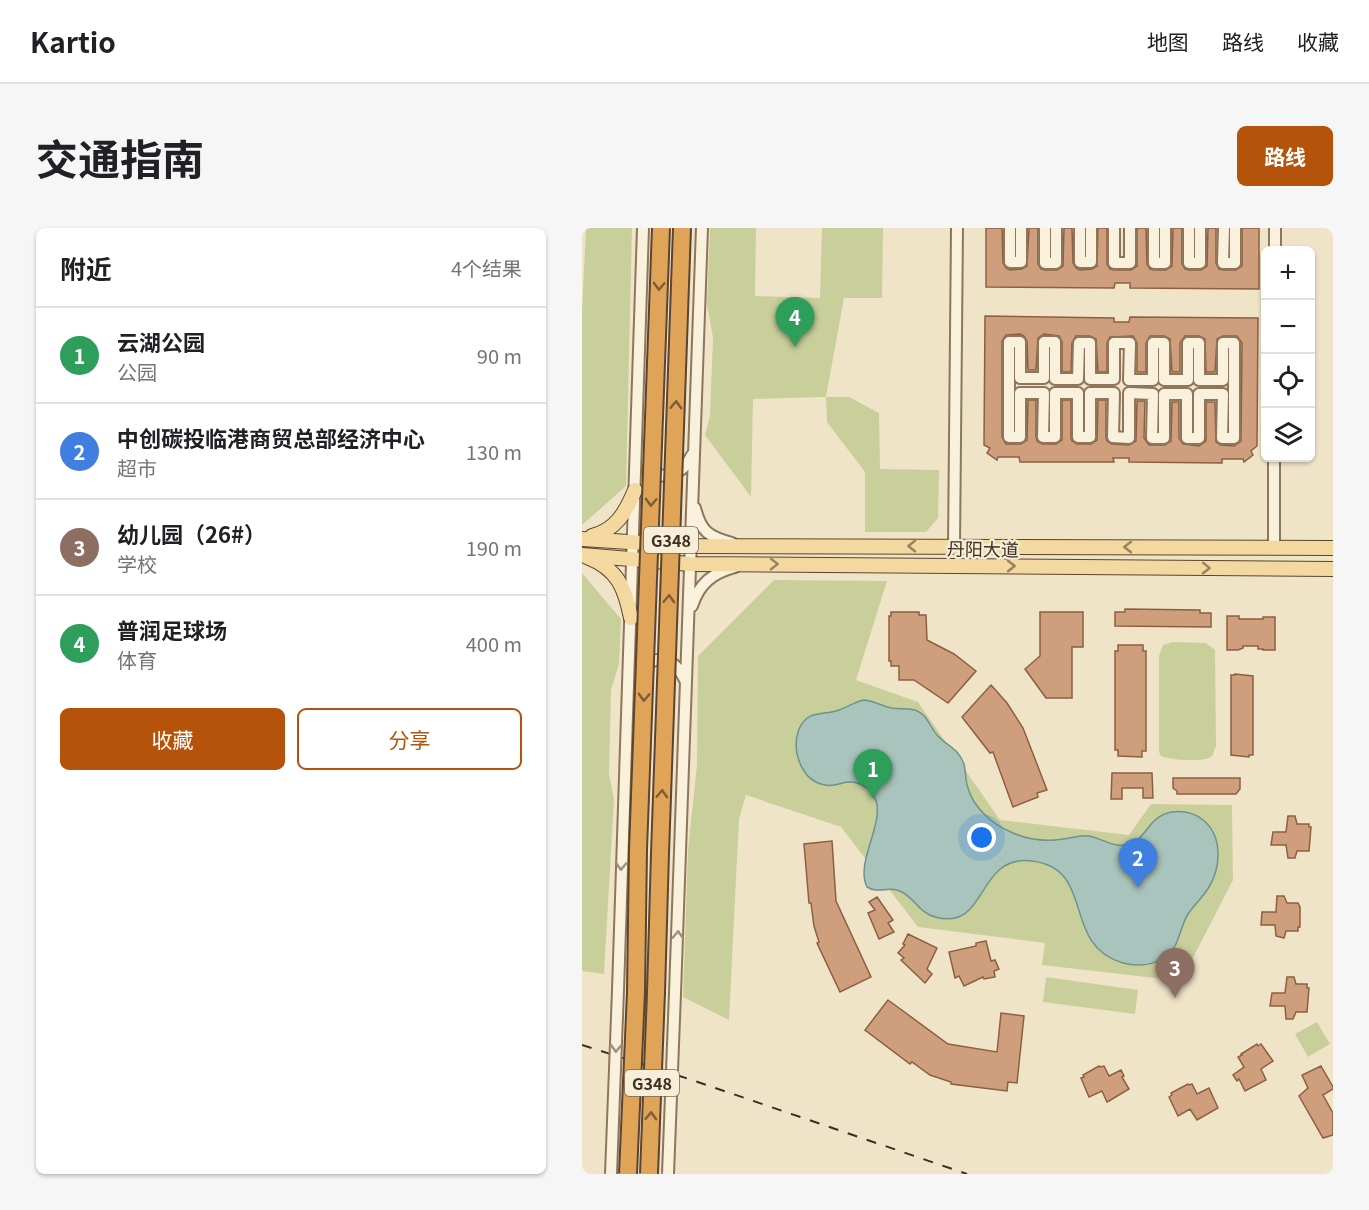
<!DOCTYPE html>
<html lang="zh">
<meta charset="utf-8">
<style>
body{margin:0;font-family:Georgia,"Noto Sans SC",serif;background:#f6f6f6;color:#202124}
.controls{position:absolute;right:18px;top:18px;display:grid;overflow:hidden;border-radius:9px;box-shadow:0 2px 4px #0004}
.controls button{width:54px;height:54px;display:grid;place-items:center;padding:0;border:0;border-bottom:2px solid #e0e0e0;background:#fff;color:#202124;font:30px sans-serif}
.you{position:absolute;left:400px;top:610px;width:21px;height:21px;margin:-15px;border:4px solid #fff;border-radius:50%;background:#1a73e8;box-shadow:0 0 0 9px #1a73e833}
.badge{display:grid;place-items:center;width:39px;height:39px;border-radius:50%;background:#b45309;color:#fff;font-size:20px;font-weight:700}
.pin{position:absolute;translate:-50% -50px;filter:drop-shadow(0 2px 3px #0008)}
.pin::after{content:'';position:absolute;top:32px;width:21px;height:18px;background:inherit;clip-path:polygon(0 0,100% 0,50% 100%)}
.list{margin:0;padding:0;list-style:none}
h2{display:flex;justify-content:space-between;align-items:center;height:78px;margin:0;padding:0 24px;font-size:26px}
h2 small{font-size:20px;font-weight:400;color:#757577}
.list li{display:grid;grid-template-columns:39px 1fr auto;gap:18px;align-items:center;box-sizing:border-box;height:96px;padding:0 24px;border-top:2px solid #e0e0e0}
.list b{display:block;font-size:22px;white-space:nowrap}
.list p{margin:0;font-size:20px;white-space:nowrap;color:#757577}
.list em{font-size:20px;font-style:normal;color:#757577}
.actions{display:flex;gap:12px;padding:18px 24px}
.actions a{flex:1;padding:14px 0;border:2px solid #b45309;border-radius:9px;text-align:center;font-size:21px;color:#b45309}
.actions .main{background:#b45309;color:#fff}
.icon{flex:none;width:33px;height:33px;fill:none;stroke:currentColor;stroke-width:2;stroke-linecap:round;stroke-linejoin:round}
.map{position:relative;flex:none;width:751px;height:946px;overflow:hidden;border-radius:9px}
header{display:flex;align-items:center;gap:36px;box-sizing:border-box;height:84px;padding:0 30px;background:#fff;border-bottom:2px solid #e0e0e0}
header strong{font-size:28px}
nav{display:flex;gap:33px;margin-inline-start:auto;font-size:21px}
.intro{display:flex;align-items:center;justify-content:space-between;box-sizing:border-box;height:144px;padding:0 36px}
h1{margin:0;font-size:42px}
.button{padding:15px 27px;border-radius:9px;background:#b45309;color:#fff;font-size:21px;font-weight:700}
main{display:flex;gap:36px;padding:0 36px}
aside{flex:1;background:#fff;border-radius:9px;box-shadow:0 2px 4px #0004}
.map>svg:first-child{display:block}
.green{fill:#c9cf9b}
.water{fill:#a9c4bc;stroke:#6f938a;stroke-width:1.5}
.building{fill:#cf9f7d;stroke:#8d5f41;stroke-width:1.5;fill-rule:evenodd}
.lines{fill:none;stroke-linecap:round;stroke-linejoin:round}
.minor-casing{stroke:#8d765c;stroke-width:14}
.major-casing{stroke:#5b4430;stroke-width:16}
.highway-casing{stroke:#5b4430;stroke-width:20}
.minor{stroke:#faf1dc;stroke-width:10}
.major{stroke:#f3d9a0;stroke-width:14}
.highway{stroke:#e0a458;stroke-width:16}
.rail{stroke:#3d2e20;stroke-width:2;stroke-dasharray:10 10;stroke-linecap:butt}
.minor-bridge-casing{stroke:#8d765c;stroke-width:14;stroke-linecap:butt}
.highway-bridge-casing{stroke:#5b4430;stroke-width:20;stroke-linecap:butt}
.minor-bridge{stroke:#faf1dc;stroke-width:10}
.highway-bridge{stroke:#e0a458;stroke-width:16}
.oneway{stroke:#7e5d36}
.oneway2{stroke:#988460}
.oneway3{stroke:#9c907e}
.labels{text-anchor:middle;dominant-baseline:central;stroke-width:4.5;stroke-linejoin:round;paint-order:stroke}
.shield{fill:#f7eed8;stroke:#756857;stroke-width:1.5}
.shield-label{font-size:16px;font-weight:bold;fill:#3d2e20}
.street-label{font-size:18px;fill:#3d2e20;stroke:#f7eed8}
</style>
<header>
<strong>Kartio</strong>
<nav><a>地图</a><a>路线</a><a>收藏</a></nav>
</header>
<div class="intro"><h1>交通指南</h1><a class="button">路线</a></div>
<main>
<aside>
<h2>附近<small>4个结果</small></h2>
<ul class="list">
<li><span class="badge" style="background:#2e9e5b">1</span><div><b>云湖公园</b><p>公园</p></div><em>90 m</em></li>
<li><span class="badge" style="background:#3f7fe0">2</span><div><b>中创碳投临港商贸总部经济中心</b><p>超市</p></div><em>130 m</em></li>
<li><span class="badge" style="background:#8d6e63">3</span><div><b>幼儿园（26#）</b><p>学校</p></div><em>190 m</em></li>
<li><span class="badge" style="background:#2e9e5b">4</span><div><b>普润足球场</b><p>体育</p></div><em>400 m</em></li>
</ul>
<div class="actions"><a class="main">收藏</a><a>分享</a></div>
</aside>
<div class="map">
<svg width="751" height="946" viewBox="0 0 751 946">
<rect width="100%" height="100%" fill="#f0e4c8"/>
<path class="green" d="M4,0H50L44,258L0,297V83Z
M128,0H174L173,68L238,70L240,0H301L300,70H262L244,169H267L297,185L298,241L357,242L356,290L344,304H283V244L245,194L244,169L171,171L169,269L123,207L128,188L131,110L125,76Z
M0,345L39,391L37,436L29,462L27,546L32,571L22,746L0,743Z
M192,352L305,353L274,452L336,474L418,592L547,607L569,576L650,577L651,652L599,753L460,737L463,715L336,699L259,599L164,567L157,591L147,792L101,769L106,622L115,537L116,428Z
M591,414L624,415L633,422L634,518C633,520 631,527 630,528C623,535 588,532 579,528L577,524V428L581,417Z
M464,749L556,762L553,786L461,774Z
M735,794L748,816L726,829L713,806Z"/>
<path class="water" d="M282,472C292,473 300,478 310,480C322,482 333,478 342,488C348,494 350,502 356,508C365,518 377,521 382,536C384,544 383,552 386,560C391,579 411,597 429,604C446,612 464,614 481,611C490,610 497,607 506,608C521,610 531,621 548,616C559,612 564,601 572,593C585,580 608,581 621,592C641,608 639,639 627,659C621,669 612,677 606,686C600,696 598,708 593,718C583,736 560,740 541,735C478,717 515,641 450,633C393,626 407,704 353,689C337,685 332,669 318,663C307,658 296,666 285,659C273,635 302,596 294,573C290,561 278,553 266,554C258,555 251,559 243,557C219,553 209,522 217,501C226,481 241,488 257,482C266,479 272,474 282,472Z"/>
<path class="building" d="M404,0H420L421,35L424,40L428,42L440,41L445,38L447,0H456V36L459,41L463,42H475L481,38L482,0H490L491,35L494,40L498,42L510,41L515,38L516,0H525V36L528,41L532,42H549L555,38V0H564L565,36L568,41L572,42H584L590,38L591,0H600V36L603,41L607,42H619L625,38L626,0H634V35L637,41L641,42H654L660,38V0H677V61L548,60V55H533L532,60L404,59Z
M403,88L532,90V94H547L548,89L676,90L675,218L669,223L671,227L662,234L661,231H640V235L547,234V230H531L532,234H438L437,229H416L415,232L405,225L408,220L402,217ZM438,106L442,108L445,113L446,142H454L456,110L462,106L477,108L480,114V144H489L490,115L494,108H508L514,111L516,144H525V115L528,109L551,108L555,115V144H564V115L568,108H582L588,111L590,144H598V115L603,108H617L623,111L624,144H633L635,111L641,108H655L660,115L659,213L652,218L639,217L634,214L633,174H624V213L617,218L601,216L597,210V174H590L589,213L583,217H567L562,210L563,173H555L554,213L547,217L530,216L525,213L524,209V172H516L515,212L509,216H495L490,213L489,210V172H480V212L474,216H460L455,213L454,209V172H446L445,212L439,216H424L420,209V113L424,107Z
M543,381L618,382V385H629V399L533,398V384H543Z
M309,384H337V387H344L345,412L372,426L394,443L366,475L332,452H317V438H309V433H307V388H309Z
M458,384H501V419H490V470H464L443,441L458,428Z
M645,388H657V391H681V389H693V422H681V421H676V418H661V420L656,422H645Z
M536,417H561V423H564V523H560V529L536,528V522H533V423H536Z
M653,446L671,448V527H667V529L649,527V447H653Z
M409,457L425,475L441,500L465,562L455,565L456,569L431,579L411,524L408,525L380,489Z
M530,545H570L571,570H561V560H540V571H529Z
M591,550H658V561L654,566H595V563L591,560Z
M706,588H713L715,596H727V599H729L727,623H715L713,630H706L704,617H689L691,604H704Z
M250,613L254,673L289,749L258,764L235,715L237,714L232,698L229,675H227L222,616Z
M695,668H702L705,675H716L718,679V699H716V703H704L702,710L694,708L693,697H679L680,684H694Z
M295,669L311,692L306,695L312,704L297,711L286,685L293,682L287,674Z
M326,706L355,720L345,741L350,746L343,755L319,732L322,730L316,725L323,717L321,716Z
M404,713L409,733L413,732L417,741L412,743L413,749L402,751L401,749L382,758L377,748L373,750L367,724L394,718V715Z
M705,749H712L714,756H725V760H727L725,784H714L711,791H704L703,778H688L690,765H703Z
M306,772L366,816L415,824L419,785L442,788L435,855L426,854L425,863L369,856V854L348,847L330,834L328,836L283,802Z
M675,816L676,818L679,816L691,833L679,841L684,852L663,863L657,851L655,853L651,847L662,839L656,829L660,827L659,826Z
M517,838L518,839L522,838L527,848L539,842L542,848L540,849L547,861L527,873L525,874L520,863L507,869L499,850L502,849L501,847Z
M739,838L751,859V861L741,867L751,885V907L741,910L717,868L726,860L720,847Z
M606,856L607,857L610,856L615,866L627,860L636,880L615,892L608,881L596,888L587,869L590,867L589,865Z"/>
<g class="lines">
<g class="minor-casing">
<path id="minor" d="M428,0V34H439V0
M463,0V35H474V0
M498,0V34H509V0
M532,0V35H548V0
M572,0V35H583V0
M607,0V35H618V0
M642,0L641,35H653V0
M693,22V0
M427,114H438V150H462V114H473V151H496L497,115H508V151H532V115H548L547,152H571V115H582V152H606V115H617V152H641V115H652V210H640L641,166H617V210H605V166H582V210H570L571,166L547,165V210L531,209L532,165H508V209H496V165H473V209H461L462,165H438V209H427Z
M65,242C84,254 101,246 110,227
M113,280C119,304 127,309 150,315
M372,318L375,0
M692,320V230
M110,378C117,356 130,345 153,339
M60,437C82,426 94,432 104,454
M36,762L61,0
M93,765L120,0"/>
</g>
<g class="major-casing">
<path id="major" d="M10,308C34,302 44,284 53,262
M0,311L109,318L751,320
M0,327L108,336L751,341
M5,329C36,341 43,360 49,390"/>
</g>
<g class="highway-casing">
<path id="highway" d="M54,764L56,622
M74,764L78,625"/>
</g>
<use href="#minor" class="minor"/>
<use href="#major" class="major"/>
<use href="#highway" class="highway"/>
<path class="rail" d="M0,817L110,852L385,946"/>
<g class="minor-bridge-casing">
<path id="minor-bridge" d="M29,946L36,762
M86,946L93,765"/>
</g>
<g class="highway-bridge-casing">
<path id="highway-bridge" d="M56,622L79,0
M78,625L100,0
M46,946L54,764
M67,946L74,764"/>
</g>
<use href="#minor-bridge" class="minor-bridge"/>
<use href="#highway-bridge" class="highway-bridge"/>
</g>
<defs><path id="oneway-chevron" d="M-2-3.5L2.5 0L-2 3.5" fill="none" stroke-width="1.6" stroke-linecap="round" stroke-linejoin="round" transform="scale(1.5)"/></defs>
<g class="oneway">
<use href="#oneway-chevron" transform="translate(77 58) rotate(92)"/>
<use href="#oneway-chevron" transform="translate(94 177) rotate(-88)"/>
<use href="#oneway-chevron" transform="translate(69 274) rotate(92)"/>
<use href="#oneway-chevron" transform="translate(87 371) rotate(-88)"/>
<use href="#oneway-chevron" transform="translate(62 469) rotate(92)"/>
<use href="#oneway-chevron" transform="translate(80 566) rotate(-88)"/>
<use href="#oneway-chevron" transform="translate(69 888) rotate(-88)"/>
</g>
<g class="oneway2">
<use href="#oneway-chevron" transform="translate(330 318) rotate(-180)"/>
<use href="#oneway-chevron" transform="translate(546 319) rotate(-180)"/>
<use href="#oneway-chevron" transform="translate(192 336) rotate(1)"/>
<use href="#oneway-chevron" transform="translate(429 338)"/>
<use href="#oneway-chevron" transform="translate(624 340) rotate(1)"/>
</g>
<g class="oneway3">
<use href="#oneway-chevron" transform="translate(39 638) rotate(92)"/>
<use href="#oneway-chevron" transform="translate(96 707) rotate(-88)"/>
<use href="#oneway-chevron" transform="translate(34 820) rotate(92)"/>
</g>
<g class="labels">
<g class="shield">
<rect x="62" y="299" width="54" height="26" rx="4.5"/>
<rect x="43" y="842" width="54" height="26" rx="4.5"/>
</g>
<g class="shield-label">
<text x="89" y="312">G348</text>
<text x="70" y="855">G348</text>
</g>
<g class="street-label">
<text transform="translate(401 320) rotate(1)">丹阳大道</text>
</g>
</g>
</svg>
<div class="controls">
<button>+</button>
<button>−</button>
<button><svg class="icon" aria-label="locate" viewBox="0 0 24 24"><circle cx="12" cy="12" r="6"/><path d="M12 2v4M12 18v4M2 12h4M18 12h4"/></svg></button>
<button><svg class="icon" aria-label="layers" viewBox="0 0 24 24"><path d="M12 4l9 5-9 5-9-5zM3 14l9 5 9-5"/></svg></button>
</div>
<div class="you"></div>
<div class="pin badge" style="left:291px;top:571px;background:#2e9e5b">1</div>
<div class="pin badge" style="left:556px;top:660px;background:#3f7fe0">2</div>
<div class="pin badge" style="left:593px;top:770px;background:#8d6e63">3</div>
<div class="pin badge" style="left:213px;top:119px;background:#2e9e5b">4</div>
</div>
</main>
